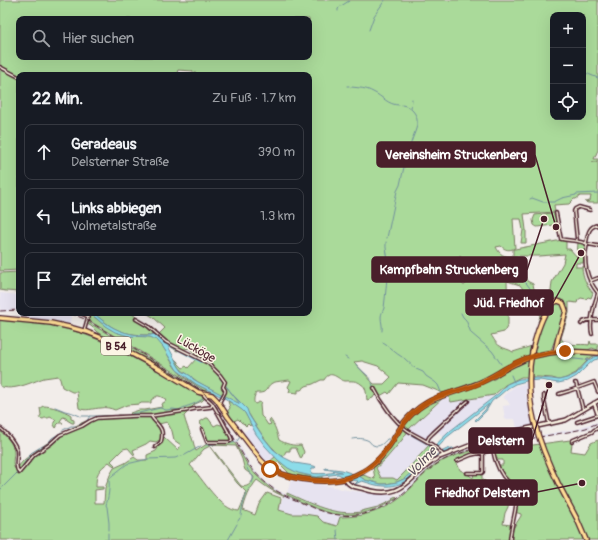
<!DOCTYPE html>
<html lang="de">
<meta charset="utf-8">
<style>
body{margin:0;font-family:Pangolin,sans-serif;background:#242831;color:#f1f3f6}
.controls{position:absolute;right:12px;top:12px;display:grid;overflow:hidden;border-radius:8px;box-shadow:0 4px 16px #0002}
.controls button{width:36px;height:36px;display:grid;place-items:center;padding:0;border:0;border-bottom:1px solid #363941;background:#171b24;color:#f1f3f6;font:20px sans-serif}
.stop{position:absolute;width:12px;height:12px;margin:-9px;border:3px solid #b45309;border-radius:50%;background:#fff}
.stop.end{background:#b45309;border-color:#fff;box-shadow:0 1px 4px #0008}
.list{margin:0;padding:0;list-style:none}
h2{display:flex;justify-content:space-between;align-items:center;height:52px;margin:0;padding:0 16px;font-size:17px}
h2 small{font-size:13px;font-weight:400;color:#9ea1a6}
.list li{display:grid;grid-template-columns:26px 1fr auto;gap:12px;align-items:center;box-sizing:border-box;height:56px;margin:0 8px 8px;padding:0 8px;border:1px solid #363941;border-radius:8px}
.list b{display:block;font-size:15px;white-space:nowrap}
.list p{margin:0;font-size:13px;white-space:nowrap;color:#9ea1a6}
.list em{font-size:13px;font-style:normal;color:#9ea1a6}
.icon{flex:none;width:22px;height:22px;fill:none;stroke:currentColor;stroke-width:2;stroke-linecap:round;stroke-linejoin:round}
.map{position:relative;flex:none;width:598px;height:540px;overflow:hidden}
.search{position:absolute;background:#171b24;box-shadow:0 4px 16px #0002;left:16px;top:16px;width:296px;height:44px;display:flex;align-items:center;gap:10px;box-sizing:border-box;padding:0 14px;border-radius:8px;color:#9ea1a6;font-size:15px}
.panel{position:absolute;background:#171b24;box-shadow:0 4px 16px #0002;left:16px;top:72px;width:296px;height:244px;border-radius:8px}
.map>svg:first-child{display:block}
.built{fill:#e7e3f0}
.green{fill:#aada9a;stroke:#7a7c62;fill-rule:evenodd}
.water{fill:#8cdce9;stroke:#72909d}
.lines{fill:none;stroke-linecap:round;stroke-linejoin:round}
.stream{stroke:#72909d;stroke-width:1}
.canal{stroke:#8cdce9;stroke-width:2}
.street-casing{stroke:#4a1f2b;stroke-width:4.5}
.secondary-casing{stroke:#4a1f2b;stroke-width:5.5}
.primary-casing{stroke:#4a1f2b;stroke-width:6}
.street{stroke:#fcf5e5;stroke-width:1.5}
.secondary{stroke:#fcf5e5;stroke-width:2.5}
.primary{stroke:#ffdd96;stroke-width:3.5}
.rail{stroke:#4a1f2b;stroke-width:1;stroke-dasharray:6 3;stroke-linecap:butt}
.street-bridge-casing{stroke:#4a1f2b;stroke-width:4.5;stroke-linecap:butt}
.primary-bridge-casing{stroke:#4a1f2b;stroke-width:6;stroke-linecap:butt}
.street-bridge{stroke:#fcf5e5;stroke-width:1.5}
.primary-bridge{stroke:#ffdd96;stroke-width:3.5}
.route{stroke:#b45309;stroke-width:5}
.labels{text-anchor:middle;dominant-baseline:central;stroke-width:3;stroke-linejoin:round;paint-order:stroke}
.shield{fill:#fcf5e5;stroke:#7f5f63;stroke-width:1}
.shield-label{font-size:11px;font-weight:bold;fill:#4a1f2b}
.street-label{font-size:12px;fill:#4a1f2b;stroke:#fcf5e5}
.water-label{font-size:13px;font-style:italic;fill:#5a4e5a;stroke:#fcf5e5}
.leader{fill:none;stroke:#4a1f2b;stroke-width:1.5}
.callout-dot{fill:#4a1f2b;stroke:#fcf5e5;stroke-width:1.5}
.callout{fill:#4a1f2b;stroke:#4a1f2b;stroke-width:1.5}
.callout-label{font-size:13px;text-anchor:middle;font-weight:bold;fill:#fff}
</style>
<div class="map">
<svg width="598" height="540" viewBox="0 0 598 540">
<rect width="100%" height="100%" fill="#f2edea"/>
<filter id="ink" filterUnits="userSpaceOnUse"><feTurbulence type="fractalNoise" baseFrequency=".025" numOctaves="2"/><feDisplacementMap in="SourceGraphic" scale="8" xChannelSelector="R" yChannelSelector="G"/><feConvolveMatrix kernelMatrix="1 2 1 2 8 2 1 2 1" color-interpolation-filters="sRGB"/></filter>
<g filter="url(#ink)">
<path class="built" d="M0,293L19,295V310L0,312Z
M20,313H62L71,315L70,325L20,318Z
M88,320L194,384L206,392H202L193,385L88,322Z
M526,383V394L534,426L517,429L515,419H505L503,406L510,405L507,400H506L503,397L505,394L515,386Z
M206,395H209L218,407L252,467L266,482L271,486L285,494V496H286L289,487L291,479L319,484L347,490L382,495H395L393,499L378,507L362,511L361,512L342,513L341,514H361L369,512L383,507L397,498L424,472L434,464L454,454L475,447L581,428L583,426L598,422V424L587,429L472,450L447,459L441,462L430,469L405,493L391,504L370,514L354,516L341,517L337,526L323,522L317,516L304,514H292L279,510L283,496L284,495L276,492L264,483L255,474L247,464L221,416L213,403Z
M494,395L484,405L450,431L443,437L437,431L429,438L428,443L429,445L427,447L406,471L397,480L393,478H381L376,468L385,460L402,440L410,428L445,397L448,396L451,402Z
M252,426L256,434L265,446L276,456L267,464L243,433Z"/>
<path class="green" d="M0,0H598V150L594,159H598V161L592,162H598V203H588L585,202L590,201L591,196H580L576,199H574L569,204L554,205L555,212L524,214L526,230V243H521L523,230L521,219H513L515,248C509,251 505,250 501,246L496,247C500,255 504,257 513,256V249H515L562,240L566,241V249H570L577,257L578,242L586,244L583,263H576V267H584L582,268C583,278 587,286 593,293L591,298L588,297L586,299L581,298L578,300L577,303L569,302V313L561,338C565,348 580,343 589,345L590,341L591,344H598V350L592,348L588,350L566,349L560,347C559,344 558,343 558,341C560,331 577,301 558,299C555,299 552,301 550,304C545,309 542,316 539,322H538L540,316L538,312L530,304L525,292L520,285L507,281L508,318V325L504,332L491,335C494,339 495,343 500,346C504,349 509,349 513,352L535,345C538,336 547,307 555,303C558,302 559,303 562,304C563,306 564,308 564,310C565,318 554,341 551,350L555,352L585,354L596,355L588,359H587L586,361H587L576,373L566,378L559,380L552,378L539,377H521L505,385L494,395L451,402L448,395C462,391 484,385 496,378C500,375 504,371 508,368L476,383L461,388L443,393L423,385L398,383L389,394L387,392L380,396L376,393L373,398L367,400C366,394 367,387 361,384C357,380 350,381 345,381C338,380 331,368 324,380H321L313,384L306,386L301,390H298V393L289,392L290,389L288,387L291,381L289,380C284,381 277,381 272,383C265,387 269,394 256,393C254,397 253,401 255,404L259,402L261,403L260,405L261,416L264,419L268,425L271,424L269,421L270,419C275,425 277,433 279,440C286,444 293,446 301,445L304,452L301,459L296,448H290V451H286L283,457C272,449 264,438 257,427C251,419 248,410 241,404L237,403L198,382C195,380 193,378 190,376C182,370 179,369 175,359L178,362V363L183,368L186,366L188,368L196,359L197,355L189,348L177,351L164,342L157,336L165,328L153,317L146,313H309V75H199L192,71L178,70L177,73L175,75H19V270L0,271ZM553,15H583V117H553ZM19,19H309V57H19ZM565,254L563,263L552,282L551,291L545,303L538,296V293L534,289L533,284L527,281L525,277L520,273L514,256H539ZM460,256L471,268L465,285H463L461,281L452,278C452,266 445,265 460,256ZM362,361L378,366L391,377L384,384H374L354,362Z
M552,213L554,214C556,218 557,222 554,225L537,227L534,225L533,220L535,215Z
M19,272V292L6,291L0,290V273Z
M82,313H90C101,323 113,333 129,336C136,337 150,335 156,339C166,346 169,361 177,370C183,378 199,385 207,390L206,392L194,384L88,320L89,319L88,315Z
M93,313H131L140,320L157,331L152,334L153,335C124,335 116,332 93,313Z
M0,320C13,322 25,322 38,323C59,326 80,332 99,340L162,373L197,394L205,398L202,401L195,404L190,409L184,411L150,416L151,418L154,421L160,428L162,435L165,438L178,450L181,445L174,440L172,431L167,422L159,424L151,417L158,415L185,412L189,411L184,416C186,424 189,431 192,438C194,443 194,447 196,451L207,444L200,422L206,418H208L214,426L218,424L221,425L224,424L247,464L255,474L270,488L284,496H283C273,492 265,486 257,480C250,488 245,500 243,510L255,515L259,504L267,493L281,498L279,510L292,514H304L317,516L323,522L337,526L340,517C365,517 387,510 405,494C416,484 424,472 436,464C452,455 474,450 491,446V450L472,454L456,461L460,470L466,473L473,478L474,473L482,474V479L489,484L493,485L496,491L500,493L505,486L508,492L506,495H508L513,490L515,494L509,499L508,507L505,513L503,524L511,525L509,540H0V431C6,436 13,443 14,452C14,458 11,465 16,470C18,467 21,463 24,460C39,448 94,408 113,417L119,415L133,416L130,413L139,410H145L162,407L161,404L165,402L166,399L159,396H157L151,400V403H141L140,404L127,405L115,410C110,408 106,407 101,408C94,408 85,412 79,408L77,392H72L62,387L60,379L58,376C53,377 49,377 44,378C32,382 12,392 0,386ZM161,439V442L155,447L156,448H158L156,451L147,455V460H138L134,457L125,463L114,468L110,475L105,488L104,503H95V490L103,489V487H96C96,474 98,470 109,462L114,466L115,465L111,461L123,449L128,448L134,455H135L133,450L146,444L150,441L156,442ZM212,445L236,446L242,459L244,467L245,470L253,476L254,478C251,484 247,488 241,486L211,447H210L237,483L246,492L245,497L239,511C221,511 202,478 190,465L204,449Z
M88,322L193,385L202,392L145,359L106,338L97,332L91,326L87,324Z
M445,396L410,428L402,440L385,460L376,468L381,478H393L397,480L406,471L429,445L434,447L423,457L412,473L404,479L397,482L386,484H381L365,480L359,476L363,475L375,479L373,467L385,455L406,423L417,412L431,401Z
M228,401L240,408L244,411L251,424L250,426L248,424L246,426L243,423H242L238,419L234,421L227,412L230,408Z
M43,406C52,406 63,410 71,415V419L74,420V423H72L67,420L66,418L63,417L60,421L63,423H59L57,425V427L56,428L54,425V422L56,420L50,417C48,419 45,417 43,419L39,418L41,415L40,408Z
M570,440L571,443L572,444L571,451L585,453L591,443L598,440V540H510L512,530L521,516V514L515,512L517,500L514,489L515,488L503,474L499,465H503V460H497L494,455V446L515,443H523L533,445Z
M276,456C286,470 306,478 322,476V480L288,474V472L278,462H273L271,464L268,463Z
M287,493C312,504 333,516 361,512V511L378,507L393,500L392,499L396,497L397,498C376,512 351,519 326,512C313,508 300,501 287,495Z"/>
<path class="water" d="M90,313H94C108,326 119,333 139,335C144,335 150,336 155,334L167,344L179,367L182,371L191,376L193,379L198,382L240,404L222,381L217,374L233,395L247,409L249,415L256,426L264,438L273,449L283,457L295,463L314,466L316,467L315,468H312L311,473C322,475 332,472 342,472L325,469V468L342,470L359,476L365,480L381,484H386L397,482L404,479L413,471L423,457L450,431L499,393L507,384L519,379L537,378L552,379L559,380L567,378L576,374L588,361L586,360H587C591,360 594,356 598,356V359L594,360L588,365L577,376L568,381L558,383L540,380L526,381L515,384L508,388L500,395L492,401L486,411L476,421L475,420L485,410L489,404L446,438L443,442L432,454L426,463H427C434,457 444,448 453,448L454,449C444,452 434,458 427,464H425C414,476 401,488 384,486C376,486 369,483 362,481L355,484L358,481L350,480L338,474L316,477L298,473L288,468L278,460L265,446L256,434L245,413L242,410L226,399L196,384L177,370L163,347L157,340L150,337L129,336L115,332L105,326Z"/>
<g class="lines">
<path class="stream" d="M341,6L349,1
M338,11V9L339,8
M369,30L374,16L385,0
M0,69L3,71H7L19,79
M583,72L598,78
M347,86H349
M351,87C360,88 366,88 373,92C382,96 388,105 399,105
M402,105C407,106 409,107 413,111C422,122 414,132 411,143C409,147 411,151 410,155C409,158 406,161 406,164
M411,108L412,99
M530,199L532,198L543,202H554L562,198L576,195V194L598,193
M387,238L397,191L400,185L404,167
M502,256L511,264L514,271
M488,274L490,273L514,271L527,284L534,294L541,305
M461,313L463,317L466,320L471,333L492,351L501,364
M382,331C383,326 381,322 381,317C381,314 383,311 384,308C386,292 387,277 388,262C388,255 385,249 386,242
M383,343C390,347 395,353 402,357
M345,357L348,359
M404,358L416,369L423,372L426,376L435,382L438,385L441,392
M562,360L566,358L584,360
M356,364L357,366L368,376
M511,375L514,382
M370,378L371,380
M372,383L374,388
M55,407L65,411L73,413L80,416
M388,411L394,420
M82,416H89
M115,416L130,415L134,413H139L160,408L166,410L173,409L179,410C186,405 198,405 204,397
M79,425C85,423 87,421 90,416H113
M402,427L411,435L427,444
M63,430L71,426H76
M352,439C357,438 364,438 369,441C370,442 371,444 373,445C379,448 384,443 387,439H389
M237,441L240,437
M206,445L222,443H233L235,442
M428,445L433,449
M247,466L248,465
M247,468C249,475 256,474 252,483
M19,471L31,453L39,448L47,444L52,438L62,432
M3,487L17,473
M0,490L2,488
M241,516C242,506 245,496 250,487
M238,521L240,518
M109,530V523L107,507L106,505C108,500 110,486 109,480L113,475L127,464L148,459L175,458L185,455L201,446
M337,530L338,540
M108,540V533
M228,540L237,524"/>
<path class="canal" d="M164,343L179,350L201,362"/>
<g class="street-casing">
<path id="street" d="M0,67L19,77
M556,213L561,239C570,241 580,240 587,244L598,246
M577,240L574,211L575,209L579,207L590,210
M586,243C588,235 588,226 598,225
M587,244C583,263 586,278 598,293
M590,281L598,278
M80,313L87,316L88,317L84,331
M136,319L148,326L166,342L208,363L220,375L225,382L223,387L225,390V392L219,403
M581,324C585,319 592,320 598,320
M592,334C589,323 594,304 598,293
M575,383H576L583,410
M374,388C381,402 394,421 407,430C419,438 434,443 443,455
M559,394L569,391L594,382L598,392
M544,395V399L549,424
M151,416C157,426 165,426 161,442L155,447
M577,422L598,415
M0,428C6,432 16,444 17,451C18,459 14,466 19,473L34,455L50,444L60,435L82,426L90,421L97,418L136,416H151L185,411L194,409L211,407L212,405
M202,429L207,442H229L232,440L231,437C225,426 219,414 212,403C209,399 205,398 203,394
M427,441L429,437L433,433L462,406L468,401
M572,442L573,440L592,432L594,430L598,428
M492,443V441L495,439L505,437L507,434
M493,447C493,456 498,469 503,476C508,482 513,486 516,494C519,504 510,528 510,540
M457,461L471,455L493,450
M467,473H482L483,472V452"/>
</g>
<g class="secondary-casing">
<path id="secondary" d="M594,403L598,414
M345,479C349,487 356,487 364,489C407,502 409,473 440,457L497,435L566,420L598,401"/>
</g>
<g class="primary-casing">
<path id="primary" d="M0,318L51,323L69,327L87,332L102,338L158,368L198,392L212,395L217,400L228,417L261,460C273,473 286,476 302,479C331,484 359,481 380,458C388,449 394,438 401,427
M532,352C535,339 544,304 558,301L563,303L565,308L566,311L558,338L555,352
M402,425C424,396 445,397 476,384C490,379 503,369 517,363C542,350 570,350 598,353
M559,485L577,519L586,540"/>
</g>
<use href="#street" class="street"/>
<use href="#secondary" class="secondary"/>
<use href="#primary" class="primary"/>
<path class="rail" d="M0,311L19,310
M70,313L87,320L198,388C208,396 216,405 222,415C236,439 244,465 266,483C276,492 288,497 300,502C309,506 318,511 328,513C352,519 377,514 397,499C415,486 427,467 448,458C470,448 494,445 518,441C538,437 558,434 578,430L586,428L598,423"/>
<g class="street-bridge-casing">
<path id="street-bridge" d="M492,443L493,447"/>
</g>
<g class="primary-bridge-casing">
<path id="primary-bridge" d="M532,352C523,400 538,443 559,485
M401,427L402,425"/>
</g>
<use href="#street-bridge" class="street-bridge"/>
<use href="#primary-bridge" class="primary-bridge"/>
</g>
</g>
<g class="lines" filter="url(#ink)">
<path class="route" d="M270,469C280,475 290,477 302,479C333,484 360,481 382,455C395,440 402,420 419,408C436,394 458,392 478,384C491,378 502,370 515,363C530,356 547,352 565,351"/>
</g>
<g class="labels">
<rect class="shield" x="101" y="337" width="30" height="18" rx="3"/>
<g class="shield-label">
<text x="116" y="346">B 54</text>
</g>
<g class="street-label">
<text transform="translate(196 349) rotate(30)">Lücköge</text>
</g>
<g class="water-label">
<text transform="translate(422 462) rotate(-46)">Volme</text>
</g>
</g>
<path class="leader" d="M556 227L535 155M544 219L527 270M581 253L553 303M549 385L532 440M582 483L537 492"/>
<g class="callout-dot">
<circle cx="556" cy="227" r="4"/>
<circle cx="544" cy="219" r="4"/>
<circle cx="581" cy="253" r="4"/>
<circle cx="549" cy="385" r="4"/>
<circle cx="582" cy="483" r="4"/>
</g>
<g class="callout">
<rect x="377" y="142" width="158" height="25" rx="4"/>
<rect x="372" y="257" width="155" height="25" rx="4"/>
<rect x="466" y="290" width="87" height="25" rx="4"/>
<rect x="469" y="428" width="63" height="25" rx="4"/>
<rect x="426" y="480" width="111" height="25" rx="4"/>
</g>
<g class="callout-label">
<text x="456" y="159">Vereinsheim Struckenberg</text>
<text x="449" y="274">Kampfbahn Struckenberg</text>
<text x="509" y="307">Jüd. Friedhof</text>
<text x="501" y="445">Delstern</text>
<text x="482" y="497">Friedhof Delstern</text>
</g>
</svg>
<div class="controls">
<button>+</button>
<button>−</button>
<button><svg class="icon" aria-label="locate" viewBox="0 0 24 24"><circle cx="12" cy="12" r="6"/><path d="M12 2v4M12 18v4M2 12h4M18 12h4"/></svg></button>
</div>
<div class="stop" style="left:270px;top:469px"></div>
<div class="stop end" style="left:565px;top:351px"></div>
<div class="search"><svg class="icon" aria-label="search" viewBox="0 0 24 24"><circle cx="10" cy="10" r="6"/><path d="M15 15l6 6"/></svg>Hier suchen</div>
<section class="panel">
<h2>22 Min.<small>Zu Fuß · 1.7 km</small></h2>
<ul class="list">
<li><svg class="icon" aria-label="ahead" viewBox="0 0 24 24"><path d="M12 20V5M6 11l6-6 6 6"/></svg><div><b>Geradeaus</b><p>Delsterner Straße</p></div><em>390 m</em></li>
<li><svg class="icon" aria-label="left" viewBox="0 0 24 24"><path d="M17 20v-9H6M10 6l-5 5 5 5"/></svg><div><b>Links abbiegen</b><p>Volmetalstraße</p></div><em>1.3 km</em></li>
<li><svg class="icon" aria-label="arrive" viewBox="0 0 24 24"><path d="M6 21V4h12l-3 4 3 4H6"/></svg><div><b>Ziel erreicht</b></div></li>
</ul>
</section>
</div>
